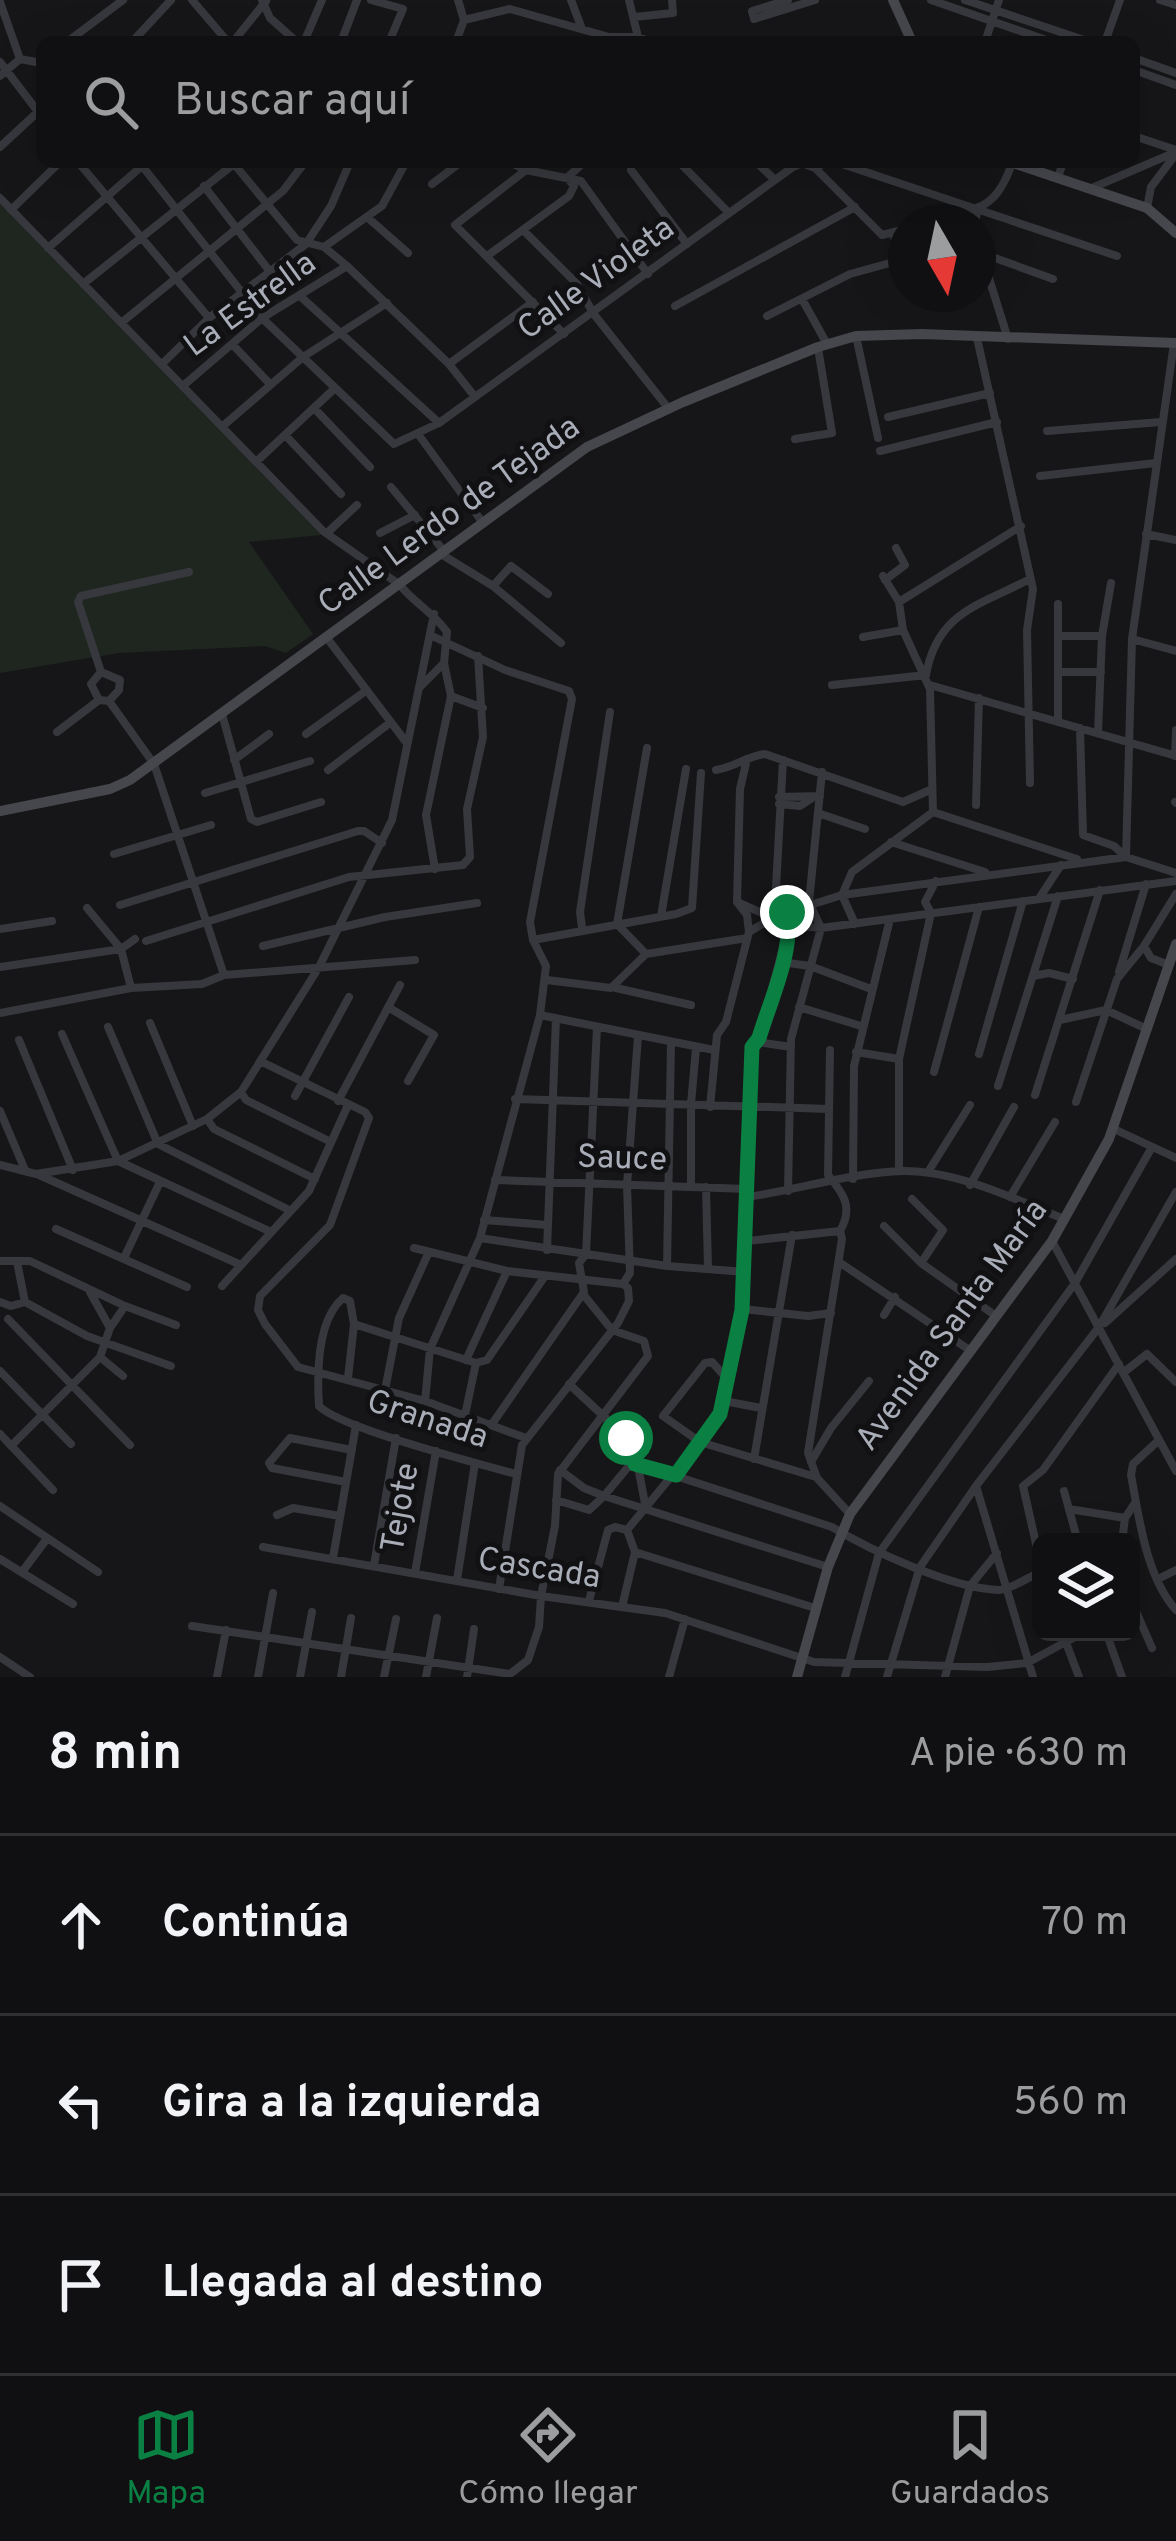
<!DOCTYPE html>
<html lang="es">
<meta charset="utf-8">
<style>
body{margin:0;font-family:Overpass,sans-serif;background:#1e1e20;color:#f1f3f6}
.controls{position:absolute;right:36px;bottom:36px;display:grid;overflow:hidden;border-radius:18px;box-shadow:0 12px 48px #0002}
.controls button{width:108px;height:108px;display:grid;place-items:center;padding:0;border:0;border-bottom:3px solid #303032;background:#101012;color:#f1f3f6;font:60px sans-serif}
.compass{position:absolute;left:888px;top:204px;width:108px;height:108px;border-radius:50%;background:#101012;box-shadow:0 12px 48px #0002;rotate:171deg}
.stop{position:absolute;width:36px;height:36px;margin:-27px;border:9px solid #0b8043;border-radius:50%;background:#fff}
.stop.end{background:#0b8043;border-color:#fff;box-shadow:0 3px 12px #0008}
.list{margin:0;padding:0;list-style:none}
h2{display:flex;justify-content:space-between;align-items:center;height:156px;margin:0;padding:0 48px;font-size:51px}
h2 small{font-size:39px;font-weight:400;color:#9c9d9f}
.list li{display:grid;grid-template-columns:78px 1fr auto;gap:36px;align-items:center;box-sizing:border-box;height:180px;padding:0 48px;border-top:3px solid #303032}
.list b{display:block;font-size:45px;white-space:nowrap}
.list em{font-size:39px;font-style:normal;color:#9c9d9f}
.icon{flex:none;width:66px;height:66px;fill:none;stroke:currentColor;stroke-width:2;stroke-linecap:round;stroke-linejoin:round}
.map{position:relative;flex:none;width:1176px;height:1677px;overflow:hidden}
.search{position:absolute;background:#101012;box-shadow:0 12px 48px #0002;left:36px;right:36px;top:36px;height:132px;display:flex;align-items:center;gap:30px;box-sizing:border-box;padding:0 42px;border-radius:18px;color:#9c9d9f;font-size:45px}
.sheet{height:696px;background:#101012}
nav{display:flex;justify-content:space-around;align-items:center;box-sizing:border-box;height:168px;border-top:3px solid #303032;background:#101012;font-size:33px;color:#9c9d9f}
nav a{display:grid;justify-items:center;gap:6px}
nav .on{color:#0b8043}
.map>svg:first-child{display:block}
.green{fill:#1e261f}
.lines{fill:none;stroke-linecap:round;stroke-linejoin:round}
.street{stroke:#37383d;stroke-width:8}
.secondary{stroke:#45474d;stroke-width:10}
.route{stroke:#0b8043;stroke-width:15}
.labels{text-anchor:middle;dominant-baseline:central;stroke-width:10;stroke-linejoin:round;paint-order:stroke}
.street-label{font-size:33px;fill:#a8adb8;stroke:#111113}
</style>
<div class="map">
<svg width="1176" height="1677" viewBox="0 0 1176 1677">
<rect width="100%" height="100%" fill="#161618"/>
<path class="green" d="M0,204L321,535L249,542L313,634L286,653L265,646L119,653L0,673Z"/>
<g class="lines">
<path class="street" d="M192,0L228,42
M262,0L270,18L297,42
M371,0L403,9
M458,0L464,20
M571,0L582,29
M629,0L638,37
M788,0L752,11L754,19L815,0
M931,0L1052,42
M965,0L1090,42
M1160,0L1176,5
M0,2L20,59
M634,17L673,13L672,0
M464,20L510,9L609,37H638L651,42
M67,42L123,0
M132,42L171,0
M233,42L266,1
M304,42L322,0
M341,42L357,0
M389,42L403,9
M456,42L464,20
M985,42L999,0
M1105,42L1120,0
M1134,58L1176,73
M0,62L42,117
M1134,70L1176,85
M0,76L20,59L36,62L42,59
M1134,136L1176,150
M0,147L42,108
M78,162L209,318
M139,162L262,318L394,444L439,423L475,397L793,167L802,163L815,168L882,235L906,229
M509,162L526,170L581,181L648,274
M679,162L728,212
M756,162L774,179
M836,162L1117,256
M234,164L297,240L324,247L347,266L449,364L475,397
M815,168L827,162
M526,170L455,225L564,334
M631,170L687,244
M568,177L584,162
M1058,178L1063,162
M432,184L461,162
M204,186L271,273
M1092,188L1176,152
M0,198L323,531L400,585C414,603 433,612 447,632L444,663L451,696L426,815L435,869
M1147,208L1151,187L1176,154
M11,210L60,162
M367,217L408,253
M928,222C975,207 995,214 1012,163
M975,222L978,208
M523,230L577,284L593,313L668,408
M978,243L1008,339
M324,247L382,206L406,162
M48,248L142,166
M981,253L1053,279
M487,256L569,196L574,186L568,179
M83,284L235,163
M300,296L439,423
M802,299L827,344
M675,306L855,207
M767,316L850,274L901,260L893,233
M121,323L283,191L305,162
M856,336L878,438
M977,338L1033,589L1027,630L1030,783
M232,344L269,383
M162,364L209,318L306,244L331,206L350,162
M449,364L533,302
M184,385L262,318L347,266
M314,408L370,467
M888,417L990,393
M224,425L303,357L387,303
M1047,431L1161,422
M418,434L483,523
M286,436L341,494
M795,439L832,433L818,348
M880,451L997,422
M257,461L334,389
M1040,476L1156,463
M391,487L444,551
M327,533L357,505
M380,533L415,515
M1146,534L1176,540
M441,554L493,586L561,643
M885,580L905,565L896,548
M493,586L511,566L548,594
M899,602L1021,526
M1058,636H1102
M863,637L903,630
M327,638L406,742
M1132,639L1176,651
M101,672L91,684L99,700L109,701L119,690L120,680L101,672L78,602L81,596L189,572
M1058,672H1101
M832,685L926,675C937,612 980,605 1030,579
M930,685L1176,756
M420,687L443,664
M451,696L483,708
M109,701L154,764L224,975
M222,714L251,819L257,822L321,802
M1058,720V604
M1080,728L1083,835L1114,846L1126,857L1176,873
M57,732L99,700
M1098,733L1102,636L1111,583
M306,734L367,690
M1175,756L1176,730
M234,760L269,734
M328,770L391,722
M716,770C735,767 747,756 765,754L903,802L930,790
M205,793L310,761
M779,797L820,796
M1175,802L1176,803
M779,804L800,806L811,799
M976,805L979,698
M933,812L1077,859
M818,813L865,829
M891,842L985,872
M114,854L211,825
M1126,857L1132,639L1174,343
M1040,897L1061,865
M737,902L789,925L821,928L1176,881
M120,905L358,831H364L382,843
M87,908L121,949L131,988
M785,913L842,895L1126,857
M661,916L686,769
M855,924L842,895L852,872L933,812L930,689L903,630L899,602L883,576
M582,928L580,912L610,712
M0,929L52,921
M749,932L772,918
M533,940L676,914L692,908L701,773
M146,941L349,877L463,865L470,857L467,809L483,737L478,656
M263,946L385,917L477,903
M1144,946L1151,958L1169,965
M646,954L617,924L647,748
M781,962L810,966L871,989
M0,967L121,949L135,939
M1119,972L1146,884
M1033,976L1049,973L1073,979
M547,980L611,988L646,954L747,938
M616,988L691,1005
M388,1007L434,1035L408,1081
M799,1007L861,1026
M0,1013L131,988L202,984L224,975L415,960
M540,1015L714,1050
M1060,1020L1106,1010L1147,1029
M150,1023L193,1126
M108,1027L158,1144L291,1211
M62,1034L118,1161L271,1232
M19,1040L73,1170
M757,1042L791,1047
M830,1050L828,1175C843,1193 854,1207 840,1231L842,1239L808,1453L817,1478L850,1514
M856,1052L899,1059
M979,1054L1023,901
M262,1062L365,1112L369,1118L330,1225L260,1296L258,1310L265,1324L298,1367L425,1401L526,1438
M934,1072L979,907
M998,1086L1058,896
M241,1092L246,1100L331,1142
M1035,1095L1100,890
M295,1096L349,997
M515,1099L829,1109
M338,1101L400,985
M1076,1102L1117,979L1144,946L1176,894
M710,1107L717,1035L726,1022L749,932L747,915L737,902L740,789L747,759
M0,1111L25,1170
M207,1119L214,1129L315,1179
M1114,1129L1176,1158
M0,1165L36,1174L118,1161L207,1119L241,1092L319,967L392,820L434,614
M899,1171V1059L931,913L925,902L936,881
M928,1172L970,1105
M39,1175L241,1265
M853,1179L854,1066L890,919
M495,1180L747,1189
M970,1185L1014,1107
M691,1186V1104L696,1048
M706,1187L708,1268
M788,1191L791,1039L821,928L809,902L822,772
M747,1197C798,1190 852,1172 904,1171C958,1171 1015,1199 1064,1219
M1010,1197L1055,1122
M912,1199L943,1230L921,1263
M484,1220L548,1225
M884,1226L921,1263L996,1316
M56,1229L187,1287
M480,1238L667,1266L746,1272
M747,1241L840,1231
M1052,1241L1176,1471
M414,1248L507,1271L623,1284
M547,1250L556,1018
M124,1258L159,1184
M0,1261H30L125,1306L176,1325
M17,1262L25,1302
M839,1262L971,1351
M667,1266L671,1043
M222,1286L309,1191L348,1105
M90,1292L110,1328
M0,1302L11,1306L25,1302L87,1336L171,1366
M742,1309L808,1316L831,1313
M884,1315L895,1297
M8,1319L130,1445
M1105,1323L1176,1259
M466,1360L507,1271
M476,1363L354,1324L350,1301L343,1298C317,1320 317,1374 319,1406C340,1428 479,1464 516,1474
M0,1371L71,1444
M1123,1373L1147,1354L1176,1382
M123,1376L100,1357L110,1328L125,1306
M348,1378L354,1324
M728,1380L712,1362L705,1363L663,1416L700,1442L816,1477
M569,1384L627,1438L636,1456L646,1509
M385,1390L399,1318L428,1254
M425,1401L430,1349L480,1238L540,1015L546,966L533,940L530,922L572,699L569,691L505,670L430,635
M724,1401L761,1408
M465,1415L476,1363L487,1360L545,1276
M492,1424L584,1292L579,1263L586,1254L597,1027
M0,1434L53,1490
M1159,1440L1133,1464L1131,1475C1139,1517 1146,1577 1176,1610
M11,1446L100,1357
M754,1459L792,1235
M811,1462L831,1428L869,1381
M560,1470L584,1488L604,1496L628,1467L645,1466L832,1527C872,1551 951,1588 998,1590C1010,1590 1028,1577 1041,1572
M346,1482L272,1468L269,1463L290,1438L352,1450
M976,1486L1033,1677
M1064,1491L1078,1542
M556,1500L589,1510L604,1496L828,1567
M0,1506L98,1572
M1069,1509L1125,1518
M277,1515L293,1508L340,1516
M1122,1542L1125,1518L1135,1503
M263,1547L541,1596L665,1613L814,1662L987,1667L1027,1663L1084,1632
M635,1552L815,1608
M333,1558L356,1425
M0,1559L73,1604
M374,1565L396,1438
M1041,1566L1023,1486L1043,1470L1119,1364
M22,1572L46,1540
M415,1573L436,1451
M1158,1579L1176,1570
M457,1580L475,1463
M499,1589L522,1445L618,1323L629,1301L628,1288L623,1284L630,1273L627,1185L638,1036
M1131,1600L1152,1648
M589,1601L608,1530L615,1527L627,1530
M622,1607L635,1552L627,1530L717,1421L724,1401L746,1272L752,1047L759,1038L789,925L776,888L783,760
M192,1626L510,1674
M1062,1632L1079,1677
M1106,1632L1122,1677
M0,1657L30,1677
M510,1674L528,1660L539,1627L541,1596L555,1526L558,1474L648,1356L644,1341L612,1330L583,1294
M217,1677L226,1630
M258,1677L273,1593
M300,1677L312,1612
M341,1677L351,1618
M384,1677L396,1619
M426,1677L437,1618
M467,1677L474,1629
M669,1677L685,1619
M845,1677L879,1553L1075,1283L1152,1147
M887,1677L920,1567L976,1486L1099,1327L1176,1192
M945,1677L970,1586L997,1553"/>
<path class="secondary" d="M893,0L912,42
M1010,162L1147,208L1176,233
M0,811L110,789L130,780L587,447L683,402L818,347L856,336L922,334L1176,343
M797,1677L828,1567L850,1514L1052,1241L1109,1139L1176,944"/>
</g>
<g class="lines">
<path class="route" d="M626,1438L636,1456L635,1464L676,1475L720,1414L742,1310L752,1047L759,1038C770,1001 794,951 787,912"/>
</g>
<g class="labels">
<g class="street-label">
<text transform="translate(597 280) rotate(-36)">Calle Violeta</text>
<text transform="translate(251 306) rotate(-36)">La Estrella</text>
<text transform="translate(450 517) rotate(-36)">Calle Lerdo de Tejada</text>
<text transform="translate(622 1160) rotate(2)">Sauce</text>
<text transform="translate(953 1326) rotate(-54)">Avenida Santa María</text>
<text transform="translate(427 1421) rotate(18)">Granada</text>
<text transform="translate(402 1508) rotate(-80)">Tejote</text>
<text transform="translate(539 1570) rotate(9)">Cascada</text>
</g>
</g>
</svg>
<div class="controls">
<button><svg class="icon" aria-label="layers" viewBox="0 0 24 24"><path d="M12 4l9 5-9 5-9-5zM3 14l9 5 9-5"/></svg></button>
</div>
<svg class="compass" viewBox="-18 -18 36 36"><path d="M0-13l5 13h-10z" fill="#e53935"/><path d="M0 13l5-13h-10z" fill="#9c9d9f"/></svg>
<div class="stop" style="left:626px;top:1438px"></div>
<div class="stop end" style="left:787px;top:912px"></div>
<div class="search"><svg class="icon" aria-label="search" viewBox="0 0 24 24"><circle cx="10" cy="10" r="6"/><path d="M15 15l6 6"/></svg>Buscar aquí</div>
</div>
<section class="sheet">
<h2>8 min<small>A pie · 630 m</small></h2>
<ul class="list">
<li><svg class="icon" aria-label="ahead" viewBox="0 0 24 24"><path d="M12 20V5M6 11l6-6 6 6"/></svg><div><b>Continúa</b></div><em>70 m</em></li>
<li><svg class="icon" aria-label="left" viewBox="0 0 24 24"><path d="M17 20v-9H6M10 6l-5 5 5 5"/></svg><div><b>Gira a la izquierda</b></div><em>560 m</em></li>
<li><svg class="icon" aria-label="arrive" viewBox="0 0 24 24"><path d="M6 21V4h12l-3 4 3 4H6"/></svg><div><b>Llegada al destino</b></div></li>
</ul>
</section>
<nav>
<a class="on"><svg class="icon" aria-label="map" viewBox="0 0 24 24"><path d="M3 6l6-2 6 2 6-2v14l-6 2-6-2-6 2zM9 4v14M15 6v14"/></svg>Mapa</a>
<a><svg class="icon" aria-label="directions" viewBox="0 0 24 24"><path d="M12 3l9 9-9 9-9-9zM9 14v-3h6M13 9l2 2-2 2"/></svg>Cómo llegar</a>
<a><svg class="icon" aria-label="saved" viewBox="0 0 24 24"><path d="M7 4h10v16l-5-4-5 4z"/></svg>Guardados</a>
</nav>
